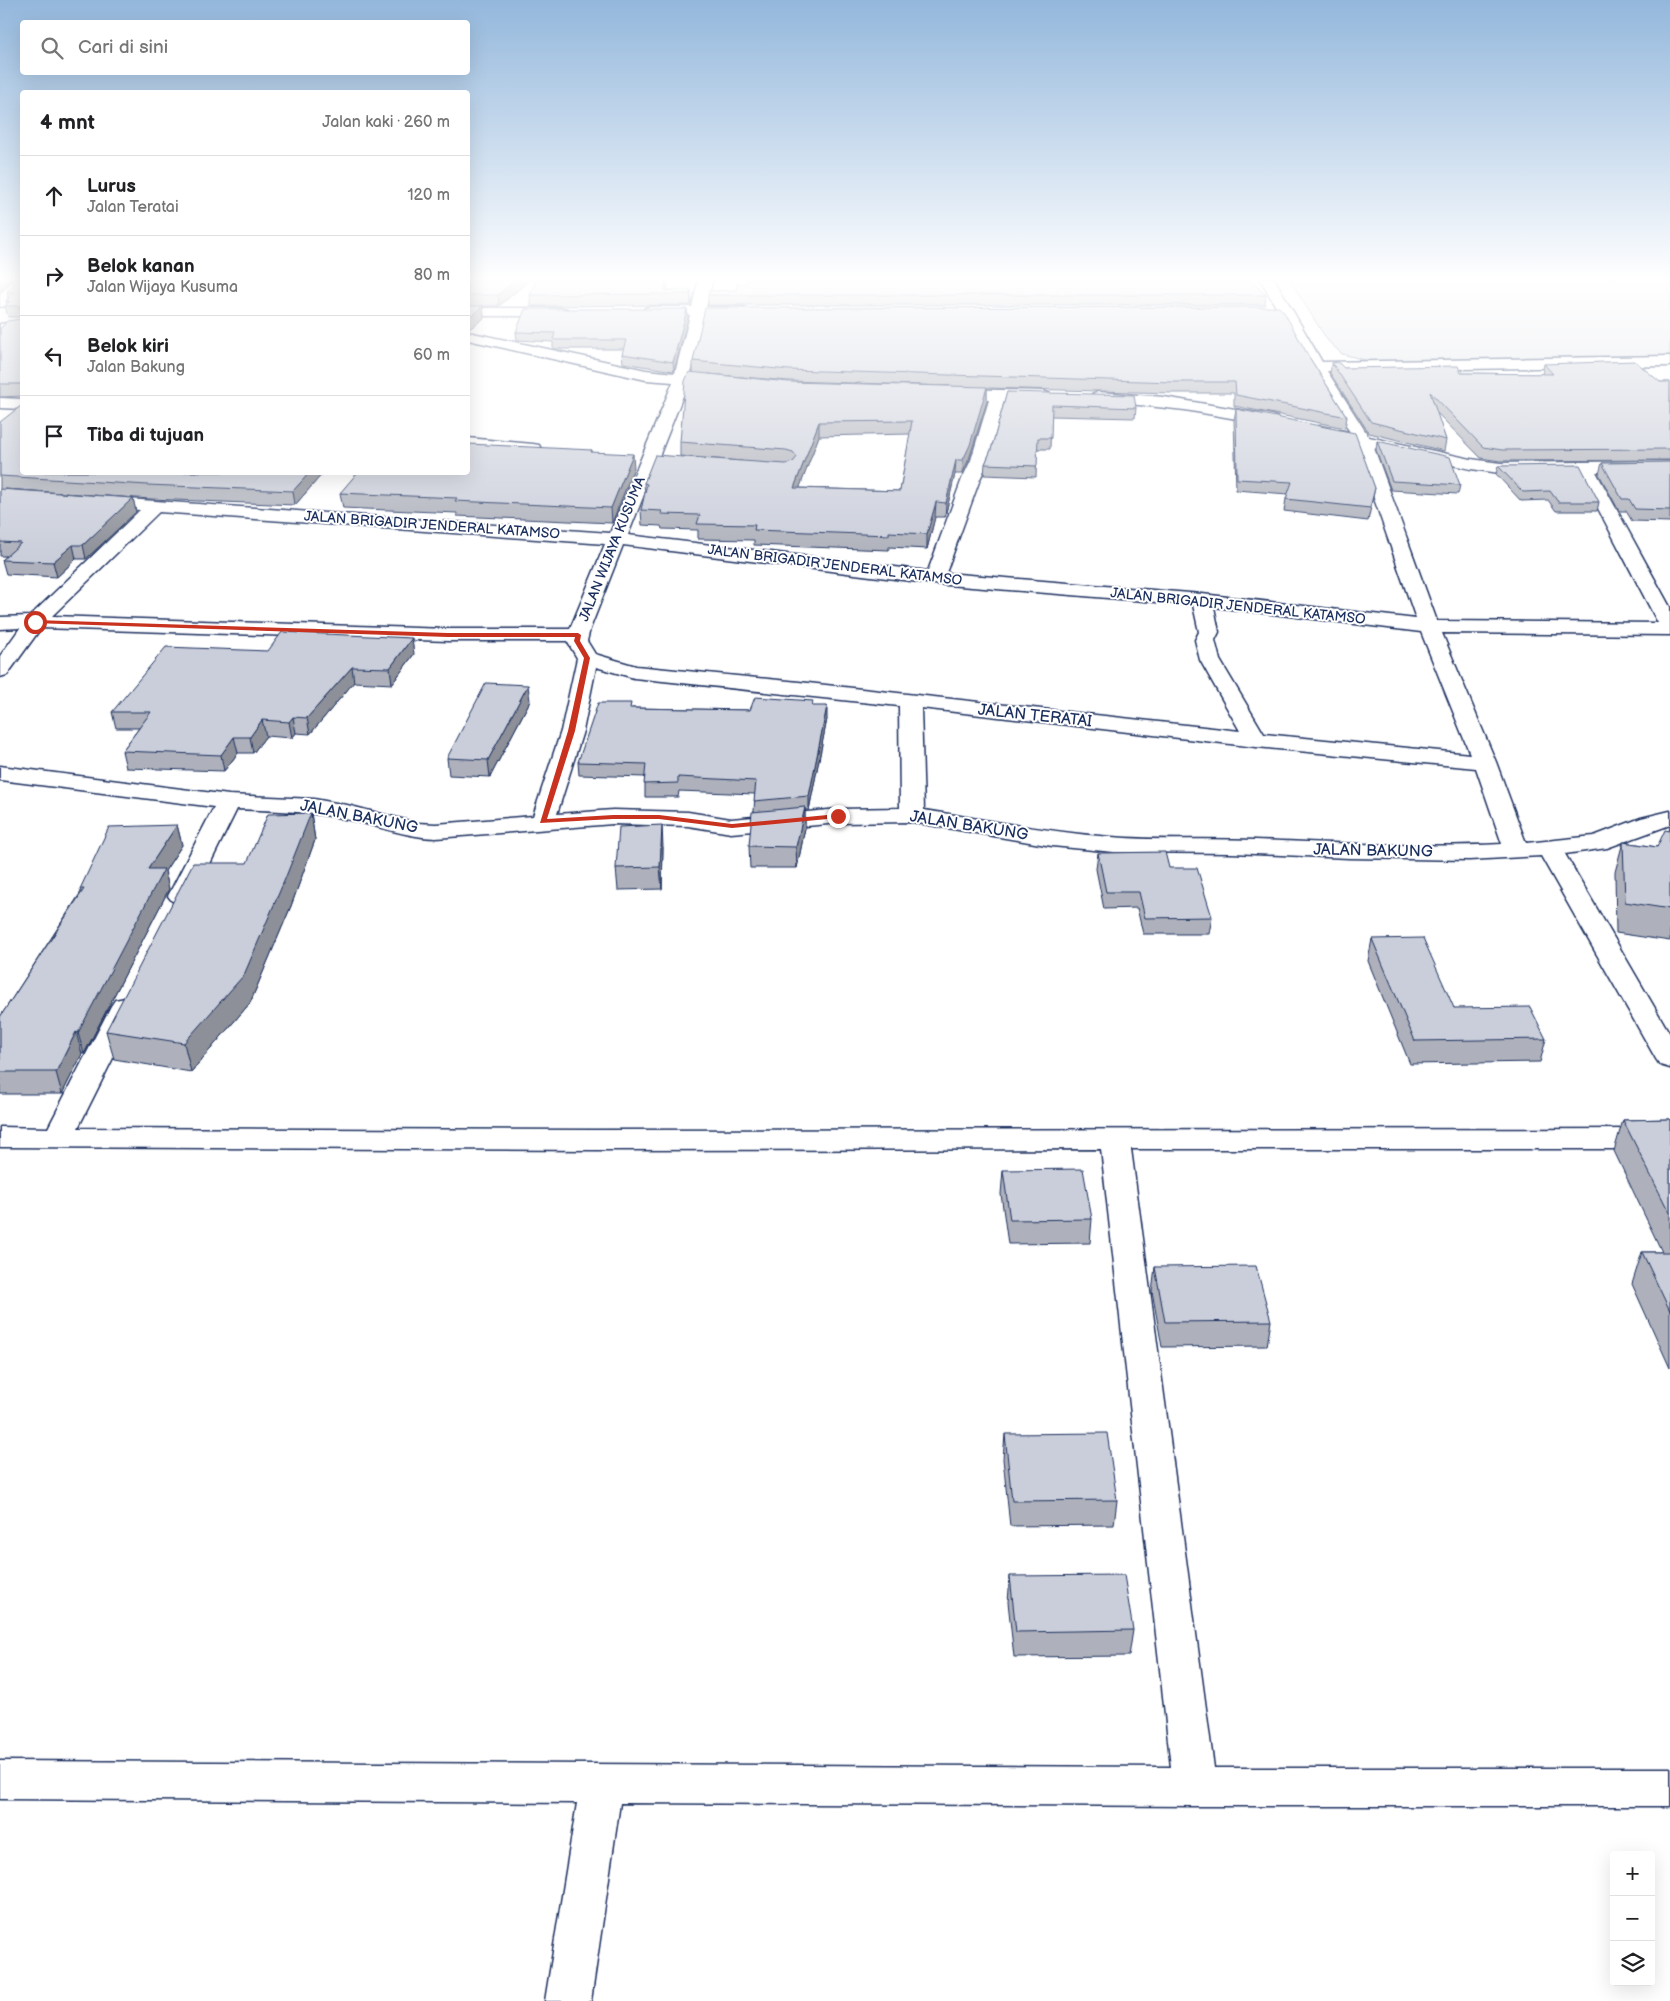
<!DOCTYPE html>
<html lang="id">
<meta charset="utf-8">
<style>
body{margin:0;font-family:"Balsamiq Sans",sans-serif;background:#f6f6f6;color:#202124}
.controls{position:absolute;right:15px;bottom:15px;display:grid;overflow:hidden;border-radius:5px;box-shadow:0 5px 20px #0002}
.controls button{width:45px;height:45px;display:grid;place-items:center;padding:0;border:0;border-bottom:1px solid #e0e0e0;background:#fff;color:#202124;font:25px sans-serif}
.stop{position:absolute;width:15px;height:15px;margin:-11px;border:4px solid #c8321e;border-radius:50%;background:#fff}
.stop.end{background:#c8321e;border-color:#fff;box-shadow:0 1px 5px #0008}
.list{margin:0;padding:0;list-style:none}
h2{display:flex;justify-content:space-between;align-items:center;height:65px;margin:0;padding:0 20px;font-size:21px}
h2 small{font-size:16px;font-weight:400;color:#757577}
.list li{display:grid;grid-template-columns:32px 1fr auto;gap:15px;align-items:center;box-sizing:border-box;height:80px;padding:0 20px;border-top:1px solid #e0e0e0}
.list b{display:block;font-size:19px;white-space:nowrap}
.list p{margin:0;font-size:16px;white-space:nowrap;color:#757577}
.list em{font-size:16px;font-style:normal;color:#757577}
.icon{flex:none;width:28px;height:28px;fill:none;stroke:currentColor;stroke-width:2;stroke-linecap:round;stroke-linejoin:round}
.map{position:relative;flex:none;width:1670px;height:2001px;overflow:hidden}
.search{position:absolute;background:#fff;box-shadow:0 5px 20px #0002;left:20px;top:20px;width:450px;height:55px;display:flex;align-items:center;gap:12px;box-sizing:border-box;padding:0 18px;border-radius:5px;color:#757577;font-size:19px}
.panel{position:absolute;background:#fff;box-shadow:0 5px 20px #0002;left:20px;top:90px;width:450px;height:385px;border-radius:5px}
.map>svg:first-child{display:block}
.green{fill:#dee1e7;stroke:#7c88a2}
.lines{fill:none;stroke-linecap:round;stroke-linejoin:round}
.street-casing{stroke:#1b2f5e;stroke-width:3}
.street{fill:#fff;fill-rule:evenodd}
.wall{fill:#aeb1bb;stroke:#1b2f5e;fill-rule:evenodd}
.shaded-wall{fill:#8d9099;stroke:#1b2f5e}
.building{fill:#caceda;stroke:#1b2f5e;fill-rule:evenodd}
.route{fill:#c8321e}
.labels{text-anchor:middle;dominant-baseline:central;stroke-width:4;stroke-linejoin:round;paint-order:stroke}
.far-street-label{font-size:14px;fill:#1b2f5e;stroke:#fff}
.street-label{font-size:16px;fill:#1b2f5e;stroke:#fff}
</style>
<div class="map">
<svg width="1670" height="2001" viewBox="0 0 1670 2001">
<rect width="100%" height="100%" fill="#fff"/>
<filter id="ink" filterUnits="userSpaceOnUse"><feTurbulence type="fractalNoise" baseFrequency=".02" numOctaves="2"/><feDisplacementMap in="SourceGraphic" scale="10" xChannelSelector="R" yChannelSelector="G"/><feConvolveMatrix kernelMatrix="1 2 1 2 8 2 1 2 1" color-interpolation-filters="sRGB"/></filter>
<g filter="url(#ink)">
<path class="green" d="M1288,278H1670V356L1369,361L1342,354L1328,341Z"/>
<g class="lines">
<g class="street-casing">
<path id="street" d="M15,278H22V286L5,306L0,307V294Z
M699,278H713L706,307H742L747,308L749,311L747,314L742,315H704L691,374L729,379L731,382L729,385L723,387L688,383L628,535L928,571L962,479L971,460L989,400L948,399L942,397L940,394L942,391L948,389L1043,391L1049,393L1051,396L1049,399L1004,400L989,460L980,479L946,573L1202,594L1416,619L1355,444L1314,435L1312,431L1314,427L1320,426L1350,432L1309,367L1260,278H1274L1322,362L1670,356V366L1327,371L1369,437L1471,459L1500,463L1670,461V471L1596,472L1670,607V635L1442,633L1496,762L1526,843L1594,836L1641,818L1670,811V825L1607,848L1565,854L1670,1034V1068L1660,1065L1656,1059L1541,856L1469,860L1349,858L1232,853L1114,852L1052,846L912,822L839,823L731,833L688,826L613,824L436,838C405,837 376,825 345,819C310,811 273,811 237,809L194,896L190,901L181,904L172,901L168,896L214,807L0,780V766L229,795L314,799L347,805L417,823L436,824L533,816L561,731L577,658L567,641H448L41,628L7,675L0,677V656L20,628L0,629V617L30,616L140,510L92,506L89,502L92,498L98,497L610,533L673,382L646,380L468,340V332L646,370L675,373L690,315H650L645,314L643,311L645,308L650,307H692ZM1374,448L1471,469L1500,473L1579,472L1658,623L1437,621ZM159,512L605,544L570,629H448L52,616ZM623,545L935,584L1193,605L1199,632L1195,640L1200,660L1240,731L799,682L636,666L595,654L587,641L590,629ZM1214,607L1421,632L1470,754L1264,734L1220,660L1215,640L1219,632ZM596,667L634,678L899,706L900,808L839,809L731,819L688,812L613,810L557,814L583,731ZM921,708L1256,747L1476,768L1502,844C1420,848 1338,843 1256,840C1208,838 1159,841 1111,837C1048,832 986,820 924,810Z
M468,308H562L567,309L569,312L567,315L562,316H468Z
M22,321V329L0,332V324Z
M1098,392L1164,397L1271,415L1277,417L1279,420L1277,423L1271,425L1185,410L1092,400L1090,397L1092,394Z
M0,398L22,399V409L0,408Z
M468,438L533,444L539,445L541,449L539,453L533,454L468,448Z
M125,998L135,1000L139,1006L78,1128L596,1130L1670,1129V1149H1131L1214,1768H1670V1806H1195L620,1803L591,2001H545L577,1803L0,1799V1761L1171,1767L1101,1149L596,1150L0,1147V1127L48,1128L111,1006L115,1000Z"/>
</g>
<use href="#street" class="street"/>
</g>
<path class="wall" d="M22,278V396L0,397V329L21,319V317H8L5,306L7,304L6,301L8,298L7,292Z
M468,278H532L499,306H480H483L484,318L468,330Z
M537,278H669L667,290H691V305L531,306L530,295Z
M747,283L1266,295L1265,305H708V295L736,290Z
M687,309L688,318L674,371L623,363L622,354L624,349H556L553,348V342L517,340L516,332Z
M1309,357L1347,417L1345,428L1234,406V393H1172L987,388V401L969,459L962,474H955L945,517H935L927,549L889,547V550L754,545V540L698,539V530L662,529L661,526L642,525L641,510L645,495L644,483L742,461L680,456V442L693,372V361ZM708,374L789,381L950,386L789,382ZM910,434L900,491L799,488L819,436Z
M1332,363L1344,368L1461,373L1542,374L1544,364L1660,382H1670V460L1500,461L1481,458L1436,412L1446,440L1444,451L1369,433L1330,373Z
M1007,392L1136,408L1135,418L1051,416L1050,449H1037L1036,477L984,475L985,464L991,450Z
M1236,409L1375,488L1368,521L1284,511L1286,499L1288,494L1236,490L1234,420Z
M0,422L22,472H324L295,505L151,499L4,489L133,498L136,512L86,559H76L57,577L6,574L2,560L6,556H0Z
M1377,441L1460,485L1458,494L1391,490L1376,450Z
M592,450V452L634,468L612,523L457,516V513L343,508L340,493Z
M1670,462V522L1632,521L1626,511H1619L1599,474L1602,463Z
M1498,466L1599,502L1597,511H1556L1548,500L1521,501L1496,474Z
M268,651L414,654L392,684L354,682L310,734L296,733L292,738L266,736L253,753H238L224,771L126,768L122,751L139,728H116L112,712Z
M530,701L490,777L449,775L447,758Z
M813,706L827,719L809,810H805V828L797,868H750L749,846L754,811L755,794L679,791L678,797H645V777L579,775L578,762L632,708L750,710Z
M311,813L315,840L291,906L250,1003L191,1072L114,1059L106,1031Z
M177,825L182,845L165,871L169,889L84,1054H82L62,1094H0V1017L81,892L80,889Z
M1670,827V941L1616,933L1615,872L1623,842L1657,847L1669,831Z
M663,847L662,889L618,890L616,868Z
M1098,853L1169,868L1212,917L1209,934H1143L1137,908L1104,909L1096,869Z
M1372,939L1454,1008L1546,1039L1540,1062L1410,1064L1368,961Z
M1670,1119V1368L1632,1284L1642,1252H1662L1614,1151L1623,1120Z
M1003,1170L1092,1219L1090,1243L1008,1244L1001,1194Z
M1155,1267L1271,1321L1267,1346L1162,1347L1152,1291Z
M1005,1434L1117,1500L1114,1525L1010,1526L1003,1459Z
M1010,1576L1133,1630L1129,1656L1014,1657L1008,1602Z"/>
<path class="shaded-wall" d="M0,278H12L0,291Z
M518,278H532L499,306L498,295Z
M666,278H669L666,294L665,290Z
M691,290V305L690,294Z
M483,306L484,318L468,330V318Z
M687,309L688,318L674,371L673,362Z
M987,387V401L969,459L962,474L963,460Z
M819,422V436L794,503V488Z
M633,454L634,468L612,523L611,508Z
M956,460L955,474L945,517L946,503Z
M310,472H324L295,505L293,491Z
M133,498L136,512L86,559L83,545Z
M936,502L935,517L927,549V534Z
M73,545L76,559L57,577L53,562Z
M412,638L414,654L392,684L390,668Z
M352,667L354,682L310,734L307,718Z
M528,685L530,701L490,777L488,760Z
M827,706V719L809,810V796Z
M293,717L296,733L292,738L289,722Z
M262,720L266,736L253,753L250,737Z
M234,737L238,753L224,771L221,755Z
M805,807V828L797,868L796,847Z
M311,813L315,840L291,906L250,1003L191,1072L184,1043Z
M177,825L182,845L165,871L169,889L84,1054L78,1033L148,869Z
M662,825L663,847L662,889L660,867Z
M76,1032L82,1054L62,1094L56,1072Z"/>
<path class="building" d="M19,278H22V384H0V329L7,321L21,319V310L19,308L21,306H5L10,301H6L14,292H7Z
M468,278H518L498,295H468Z
M537,278H666L665,290H691L690,294L530,295Z
M747,278H1248L1266,295H708L709,291L736,290L737,284L747,283Z
M468,306H483L468,318Z
M1279,307L1284,312L1309,357L1347,417L1236,395L1235,382H1173L789,370L693,361L705,308Z
M525,309H687L673,362L622,354L626,340H555L553,339L555,333L516,332Z
M1635,361L1660,382H1670V449L1502,450L1483,447L1430,392L1446,440L1371,422L1332,363L1338,362L1344,368L1458,366L1461,373L1553,374L1544,364Z
M689,372L789,382L987,387L970,445L963,460H956L946,503L936,502L927,534L889,532V535L754,530L755,525L697,524L700,515L661,514L662,511L641,510L647,484L644,483L655,455L786,464L793,462L797,457L793,452L786,450L680,442L685,381ZM912,421L900,491L794,488L819,422Z
M1007,392L1134,395L1136,408L1052,405L1051,438H1038L1037,466L985,464L991,450Z
M22,405V472H310L293,491L148,485L0,476V422Z
M1236,409L1355,433L1375,488L1370,508L1286,499L1292,482L1237,479Z
M1377,441L1450,457L1460,485L1392,481Z
M468,444L592,450L591,452L633,454L611,508L455,501L457,498L340,493L358,472H468Z
M1670,462V510L1635,509L1629,499H1622L1602,463Z
M1580,465L1599,502H1558L1550,491L1523,492L1498,466Z
M0,489L133,498L83,545H73L53,562L2,560L21,543L0,542Z
M282,632L412,638L390,668L352,667L307,718L293,717L289,722L262,720L250,737H234L221,755L122,751L151,712H112L166,647L268,651Z
M486,683L528,685L488,760L447,758Z
M755,697L813,701L812,706H827L809,796L754,801L756,781L678,777V783L644,784L646,764L578,762L598,703H631L630,708L750,710Z
M805,807L796,847L749,846L752,812Z
M311,813L285,879L244,975L184,1043L106,1031L193,863H247L268,814Z
M177,825L148,869H164L78,1033L76,1032L56,1072H0V1017L84,889H80L109,827Z
M662,825L660,867L616,868L619,827Z
M1665,830L1670,831V909L1625,902L1623,842L1657,847Z
M1165,852L1169,868H1197L1212,917L1145,918L1139,892H1106L1098,853Z
M1423,938L1454,1008L1530,1007L1546,1039L1415,1041L1372,939Z
M1670,1119V1214L1623,1120Z
M1083,1169L1092,1219L1010,1220L1003,1170Z
M1642,1252H1670V1311Z
M1256,1266L1271,1321L1165,1322L1155,1267Z
M1107,1433L1117,1500L1012,1501L1005,1434Z
M1124,1575L1133,1630L1016,1632L1010,1576Z"/>
</g>
<linearGradient id="sky" x2="0" y2="1"><stop stop-color="#93b7dc"/><stop offset="0.5" stop-color="#fff"/><stop offset="1" stop-color="#fff" stop-opacity="0"/></linearGradient>
<rect width="1670" height="558" fill="url(#sky)"/>
<path class="route" d="M35,620L448,633H578L581,635L580,641L590,658L575,731L547,819L613,815H659L732,824L838,814L842,816L838,818L732,828L659,819H613L540,823L568,731L584,658L574,641L575,637H448L33,623Z"/>
<g class="labels">
<g class="far-street-label">
<text transform="translate(432 525) rotate(4)">JALAN BRIGADIR JENDERAL KATAMSO</text>
<text transform="translate(612 549) rotate(-68)">JALAN WIJAYA KUSUMA</text>
<text transform="translate(835 565) rotate(7)">JALAN BRIGADIR JENDERAL KATAMSO</text>
<text transform="translate(1238 606) rotate(6)">JALAN BRIGADIR JENDERAL KATAMSO</text>
</g>
<g class="street-label">
<text transform="translate(1035 716) rotate(6)">JALAN TERATAI</text>
<text transform="translate(359 817) rotate(11)">JALAN BAKUNG</text>
<text transform="translate(969 826) rotate(9)">JALAN BAKUNG</text>
<text transform="translate(1373 851) rotate(1)">JALAN BAKUNG</text>
</g>
</g>
</svg>
<div class="controls">
<button>+</button>
<button>−</button>
<button><svg class="icon" aria-label="layers" viewBox="0 0 24 24"><path d="M12 4l9 5-9 5-9-5zM3 14l9 5 9-5"/></svg></button>
</div>
<div class="stop" style="left:35px;top:622px"></div>
<div class="stop end" style="left:838px;top:816px"></div>
<div class="search"><svg class="icon" aria-label="search" viewBox="0 0 24 24"><circle cx="10" cy="10" r="6"/><path d="M15 15l6 6"/></svg>Cari di sini</div>
<section class="panel">
<h2>4 mnt<small>Jalan kaki · 260 m</small></h2>
<ul class="list">
<li><svg class="icon" aria-label="ahead" viewBox="0 0 24 24"><path d="M12 20V5M6 11l6-6 6 6"/></svg><div><b>Lurus</b><p>Jalan Teratai</p></div><em>120 m</em></li>
<li><svg class="icon" aria-label="right" viewBox="0 0 24 24"><path d="M7 20v-9h11M14 6l5 5-5 5"/></svg><div><b>Belok kanan</b><p>Jalan Wijaya Kusuma</p></div><em>80 m</em></li>
<li><svg class="icon" aria-label="left" viewBox="0 0 24 24"><path d="M17 20v-9H6M10 6l-5 5 5 5"/></svg><div><b>Belok kiri</b><p>Jalan Bakung</p></div><em>60 m</em></li>
<li><svg class="icon" aria-label="arrive" viewBox="0 0 24 24"><path d="M6 21V4h12l-3 4 3 4H6"/></svg><div><b>Tiba di tujuan</b></div></li>
</ul>
</section>
</div>
